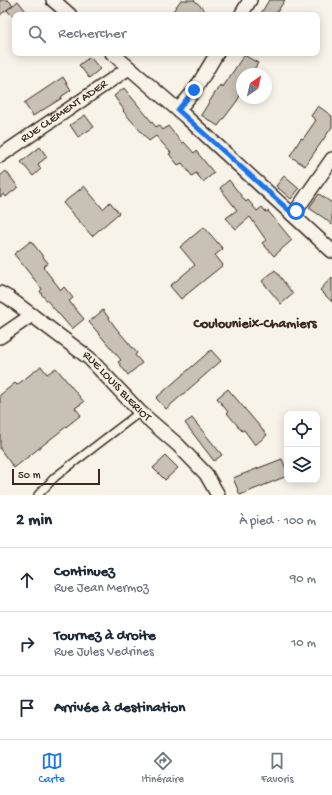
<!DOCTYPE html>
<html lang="fr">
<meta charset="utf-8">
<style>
body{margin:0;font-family:"Gochi Hand",sans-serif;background:#f2f2f3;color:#1f2937}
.controls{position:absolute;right:12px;bottom:12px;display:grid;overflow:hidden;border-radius:8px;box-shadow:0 2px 10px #0003}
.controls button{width:36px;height:36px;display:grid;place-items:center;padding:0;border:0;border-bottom:1px solid #e0e1e3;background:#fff;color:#1f2937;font:20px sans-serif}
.compass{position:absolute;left:236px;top:68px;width:36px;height:36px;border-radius:50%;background:#fff;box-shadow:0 2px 10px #0003;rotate:34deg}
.scale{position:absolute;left:12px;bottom:10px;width:88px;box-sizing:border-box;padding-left:4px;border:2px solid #3b2a1e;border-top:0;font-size:11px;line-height:14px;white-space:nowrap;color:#3b2a1e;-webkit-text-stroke:3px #f7f3e8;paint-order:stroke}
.stop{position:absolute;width:12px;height:12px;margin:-9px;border:3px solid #1a73e8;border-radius:50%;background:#fff}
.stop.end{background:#1a73e8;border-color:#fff;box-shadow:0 1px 4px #0008}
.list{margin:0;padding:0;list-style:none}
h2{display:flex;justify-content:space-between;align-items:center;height:52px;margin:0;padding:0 16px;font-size:17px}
h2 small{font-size:13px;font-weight:400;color:#747a83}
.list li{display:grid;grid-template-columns:26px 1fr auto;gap:12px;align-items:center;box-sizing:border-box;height:64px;padding:0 16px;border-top:1px solid #e0e1e3}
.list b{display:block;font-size:15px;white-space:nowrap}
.list p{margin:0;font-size:13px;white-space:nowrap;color:#747a83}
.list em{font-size:13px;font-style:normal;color:#747a83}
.icon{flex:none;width:22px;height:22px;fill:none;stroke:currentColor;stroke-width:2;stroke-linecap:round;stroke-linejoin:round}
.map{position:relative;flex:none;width:332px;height:495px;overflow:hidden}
.search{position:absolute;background:#fff;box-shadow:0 2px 10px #0003;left:12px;right:12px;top:12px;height:44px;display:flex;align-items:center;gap:10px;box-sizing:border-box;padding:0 14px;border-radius:8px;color:#747a83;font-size:15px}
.sheet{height:244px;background:#fff}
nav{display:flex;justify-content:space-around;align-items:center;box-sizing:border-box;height:56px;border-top:1px solid #e0e1e3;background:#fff;font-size:11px;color:#747a83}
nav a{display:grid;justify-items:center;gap:2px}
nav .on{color:#1a73e8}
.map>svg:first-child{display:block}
.building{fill:#c8c1b6;stroke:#3b2a1e}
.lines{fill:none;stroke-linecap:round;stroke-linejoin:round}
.lane-casing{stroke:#3b2a1e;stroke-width:10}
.street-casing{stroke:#3b2a1e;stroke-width:16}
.lane{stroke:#f7f3e8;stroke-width:7}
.street{stroke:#f7f3e8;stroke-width:13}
.route{stroke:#1a73e8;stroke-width:5}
.labels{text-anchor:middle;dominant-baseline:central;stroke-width:3;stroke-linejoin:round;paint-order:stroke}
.street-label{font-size:12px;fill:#3b2a1e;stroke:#f7f3e8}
.quarter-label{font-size:14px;font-weight:bold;fill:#3b2a1e;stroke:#f7f3e8}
</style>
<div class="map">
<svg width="332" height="495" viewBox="0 0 332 495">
<rect width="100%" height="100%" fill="#f7f3e8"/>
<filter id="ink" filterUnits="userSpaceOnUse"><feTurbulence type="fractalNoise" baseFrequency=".025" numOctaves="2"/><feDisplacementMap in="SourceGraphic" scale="8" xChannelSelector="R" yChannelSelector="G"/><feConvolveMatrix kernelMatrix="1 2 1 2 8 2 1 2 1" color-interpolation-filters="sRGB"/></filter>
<g filter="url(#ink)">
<path class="building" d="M0,0H8L13,5L0,15Z
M181,0H194L210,15H170Z
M269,0H285L275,15H260Z
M18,1L29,15H11L7,10Z
M244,55L258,63L251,74H242V92L237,101L218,126L201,115L220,85L223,87Z
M90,57L100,69L89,78L79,65Z
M63,77L71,90L61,97L62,98L33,116L24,103Z
M124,88L156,127L159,125L163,130L168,126L182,143L184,142L194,153L196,151L214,173L203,182L196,173L192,176L182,163L178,165L169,154L171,153L156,136L149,141L123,111L124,110L114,96Z
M318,106L332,116V127L305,166L290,156L301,138L303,139L316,120L311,116Z
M85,115L94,127L78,137L70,125Z
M40,147L47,157L38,164L41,169L33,176L21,162Z
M6,171L18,187L6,197L4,194L0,197V176Z
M284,176L299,189L291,199L276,186Z
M229,180L246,202L248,200L257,211L262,207L266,212L268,211L292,240L274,256L262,243L266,240L250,217L236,229L226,218L237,210L220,188Z
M84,186L103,209L110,202L119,213L92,236L63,203Z
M319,194L332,203V225L324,218L309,208Z
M204,227L223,249L215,255L223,265L181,299L170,286L195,265L180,247Z
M31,241L48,263L43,267L61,290L64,287L73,298L69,301L84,319L72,329L42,295L40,291L42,289L14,254Z
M275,270L293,294L281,304L262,281Z
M332,277V302L320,290Z
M103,310L116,328L137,353L135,355L142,363L128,375L118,362L121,360L89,322Z
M211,350L221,361L166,409L156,398Z
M41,366L47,374L56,368L84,402L75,408L81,415L14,468L0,449V395L15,383L17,385Z
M228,389L267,435L255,445L244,430L242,431L227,413L228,412L217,398Z
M192,418L222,455L214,461L185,423Z
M166,456L178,468L165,480L153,468Z
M282,459L287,471V476L240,495L233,478Z"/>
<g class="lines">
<g class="lane-casing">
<path id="lane" d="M38,495L55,477L140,412"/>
</g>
<g class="street-casing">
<g id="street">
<path d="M53,0L70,15"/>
<path d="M241,15L250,0"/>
<path d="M112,53L185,116L332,251"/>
<path d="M178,110L195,90L217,53"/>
<path id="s1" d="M0,156L129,68"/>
<path d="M293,215L332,159"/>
<path id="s2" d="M0,293L9,298L89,358L140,412L178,445L206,474L218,495"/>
<path d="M0,337L32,315"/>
</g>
</g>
<use href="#lane" class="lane"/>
<use href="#street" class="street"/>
</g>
</g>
<g class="lines" filter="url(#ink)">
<path class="route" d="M194,90L178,110L294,215L296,211"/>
</g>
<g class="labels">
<g class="street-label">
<text stroke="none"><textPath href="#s1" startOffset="78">RUE CLÉMENT ADER</textPath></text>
<text stroke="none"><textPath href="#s2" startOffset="150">RUE LOUIS BLERIOT</textPath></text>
</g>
<g class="quarter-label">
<text x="255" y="324">Coulounieix-Chamiers</text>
</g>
</g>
</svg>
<div class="controls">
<button><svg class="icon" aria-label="locate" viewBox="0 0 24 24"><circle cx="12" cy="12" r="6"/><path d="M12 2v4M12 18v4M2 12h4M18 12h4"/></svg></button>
<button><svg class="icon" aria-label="layers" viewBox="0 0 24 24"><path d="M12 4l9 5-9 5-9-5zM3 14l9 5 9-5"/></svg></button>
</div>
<svg class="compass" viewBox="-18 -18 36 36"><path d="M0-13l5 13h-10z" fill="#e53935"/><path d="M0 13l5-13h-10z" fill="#747a83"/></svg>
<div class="scale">50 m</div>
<div class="stop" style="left:296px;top:211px"></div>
<div class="stop end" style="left:194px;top:90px"></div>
<div class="search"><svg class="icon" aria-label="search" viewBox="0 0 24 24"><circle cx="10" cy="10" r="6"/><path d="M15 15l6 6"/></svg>Rechercher</div>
</div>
<section class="sheet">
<h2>2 min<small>À pied · 100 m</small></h2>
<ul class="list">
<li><svg class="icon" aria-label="ahead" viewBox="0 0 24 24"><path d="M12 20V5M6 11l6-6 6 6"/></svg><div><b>Continuez</b><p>Rue Jean Mermoz</p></div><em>90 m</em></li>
<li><svg class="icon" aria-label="right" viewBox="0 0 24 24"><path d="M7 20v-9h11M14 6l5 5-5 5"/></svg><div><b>Tournez à droite</b><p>Rue Jules Vedrines</p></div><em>10 m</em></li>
<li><svg class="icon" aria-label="arrive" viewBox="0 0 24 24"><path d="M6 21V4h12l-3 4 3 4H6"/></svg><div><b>Arrivée à destination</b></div></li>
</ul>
</section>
<nav>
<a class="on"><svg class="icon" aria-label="map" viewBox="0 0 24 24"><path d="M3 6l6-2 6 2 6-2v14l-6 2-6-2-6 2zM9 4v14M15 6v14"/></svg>Carte</a>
<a><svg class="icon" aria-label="directions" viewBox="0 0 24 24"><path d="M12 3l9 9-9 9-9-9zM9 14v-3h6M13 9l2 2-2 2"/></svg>Itinéraire</a>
<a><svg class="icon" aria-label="saved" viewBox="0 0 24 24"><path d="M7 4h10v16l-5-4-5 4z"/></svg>Favoris</a>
</nav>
